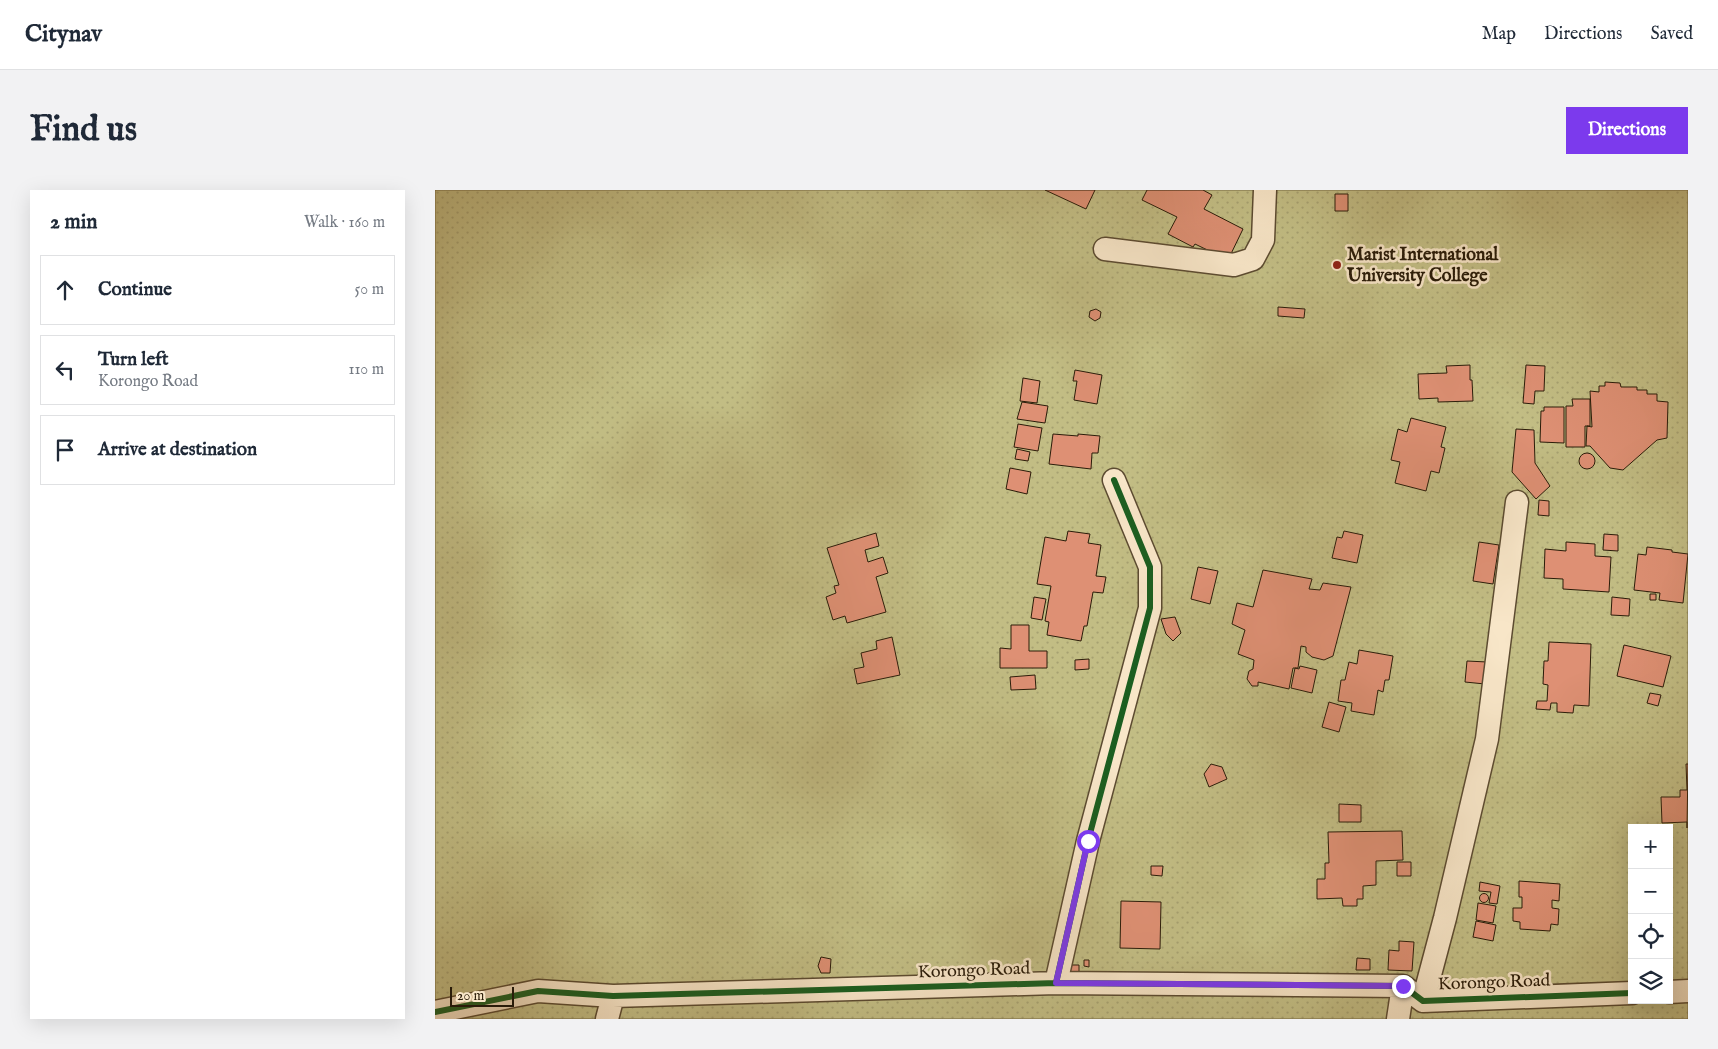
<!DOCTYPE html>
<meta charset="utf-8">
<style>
body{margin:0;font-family:"IM FELL English",serif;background:#f2f2f3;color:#1f2937}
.controls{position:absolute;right:15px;bottom:15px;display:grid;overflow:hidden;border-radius:0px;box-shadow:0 5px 20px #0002}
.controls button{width:45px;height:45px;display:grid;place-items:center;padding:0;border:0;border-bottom:1px solid #e0e1e3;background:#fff;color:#1f2937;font:25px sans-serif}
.scale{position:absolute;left:15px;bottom:12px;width:64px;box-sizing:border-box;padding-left:5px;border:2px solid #2a1c09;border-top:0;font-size:14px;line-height:18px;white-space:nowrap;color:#2a1c09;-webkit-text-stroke:4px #f8e6c8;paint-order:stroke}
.stop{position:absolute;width:15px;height:15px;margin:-11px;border:4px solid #7c3aed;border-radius:50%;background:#fff}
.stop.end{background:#7c3aed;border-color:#fff;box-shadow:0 1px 5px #0008}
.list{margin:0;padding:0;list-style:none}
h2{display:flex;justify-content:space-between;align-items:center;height:65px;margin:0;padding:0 20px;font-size:21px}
h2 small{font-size:16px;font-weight:400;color:#747a83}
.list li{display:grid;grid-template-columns:32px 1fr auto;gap:15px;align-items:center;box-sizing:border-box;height:70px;margin:0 10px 10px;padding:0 10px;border:1px solid #e0e1e3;border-radius:0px}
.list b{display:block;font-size:19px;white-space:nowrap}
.list p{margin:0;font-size:16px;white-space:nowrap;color:#747a83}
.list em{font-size:16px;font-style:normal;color:#747a83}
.icon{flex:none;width:28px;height:28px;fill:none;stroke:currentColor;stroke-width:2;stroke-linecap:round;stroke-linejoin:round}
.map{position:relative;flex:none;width:1253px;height:829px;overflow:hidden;border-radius:0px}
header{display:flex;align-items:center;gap:30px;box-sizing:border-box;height:70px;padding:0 25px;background:#fff;border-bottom:1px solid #e0e1e3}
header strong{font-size:24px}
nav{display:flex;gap:28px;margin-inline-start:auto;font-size:18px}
.intro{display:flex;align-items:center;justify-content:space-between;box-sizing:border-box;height:120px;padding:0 30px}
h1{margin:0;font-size:35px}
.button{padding:12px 22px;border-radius:0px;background:#7c3aed;color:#fff;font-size:18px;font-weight:700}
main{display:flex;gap:30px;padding:0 30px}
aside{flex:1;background:#fff;border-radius:0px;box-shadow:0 5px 20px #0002}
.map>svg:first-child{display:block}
.garden{fill:url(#garden-dots);stroke:#766c46;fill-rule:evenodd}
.building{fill:#de9074;stroke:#2a1c09}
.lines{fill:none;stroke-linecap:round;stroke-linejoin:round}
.minor-casing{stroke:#5c4b31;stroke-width:25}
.minor{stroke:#f8e6c8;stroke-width:22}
.cycleway-casing{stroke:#f8e6c8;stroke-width:9}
.cycleway{stroke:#1b5e20;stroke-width:6}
.route{stroke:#7c3aed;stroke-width:6}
.poi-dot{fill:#8f2418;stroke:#f8e6c8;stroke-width:2}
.labels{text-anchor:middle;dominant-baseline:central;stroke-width:5;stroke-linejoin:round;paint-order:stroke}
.poi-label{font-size:18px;font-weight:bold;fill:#2a1c09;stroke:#f8e6c8;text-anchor:start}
.street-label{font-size:18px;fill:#2a1c09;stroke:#f8e6c8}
</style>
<header>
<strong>Citynav</strong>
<nav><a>Map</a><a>Directions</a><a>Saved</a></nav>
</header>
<div class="intro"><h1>Find us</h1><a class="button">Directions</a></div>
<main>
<aside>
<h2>2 min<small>Walk · 160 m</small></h2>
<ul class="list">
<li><svg class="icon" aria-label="ahead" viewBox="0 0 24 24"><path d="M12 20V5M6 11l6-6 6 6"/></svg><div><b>Continue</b></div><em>50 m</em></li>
<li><svg class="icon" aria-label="left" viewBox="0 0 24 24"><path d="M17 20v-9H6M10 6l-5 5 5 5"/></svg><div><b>Turn left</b><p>Korongo Road</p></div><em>110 m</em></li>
<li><svg class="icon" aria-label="arrive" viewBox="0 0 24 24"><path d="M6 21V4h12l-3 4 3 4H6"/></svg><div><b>Arrive at destination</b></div></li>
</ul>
</aside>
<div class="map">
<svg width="1253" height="829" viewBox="0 0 1253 829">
<defs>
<pattern id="garden-dots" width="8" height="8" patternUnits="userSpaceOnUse" patternTransform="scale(1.25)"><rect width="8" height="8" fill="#c2bd84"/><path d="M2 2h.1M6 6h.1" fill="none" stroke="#a7a271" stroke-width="1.8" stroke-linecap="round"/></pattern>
</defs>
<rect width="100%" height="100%" fill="#f4d9aa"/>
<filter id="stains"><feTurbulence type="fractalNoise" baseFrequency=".004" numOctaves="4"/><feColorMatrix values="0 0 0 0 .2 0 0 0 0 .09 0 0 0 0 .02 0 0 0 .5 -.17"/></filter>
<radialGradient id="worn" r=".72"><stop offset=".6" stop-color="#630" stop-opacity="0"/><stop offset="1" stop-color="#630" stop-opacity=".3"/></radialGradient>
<path class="garden" d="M0,0H1253V829H0ZM1197,638H1234V810H1197Z"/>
<path class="building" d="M610,0H660L651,19Z
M712,0H768L777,5L769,19L808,39L793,70L760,54L758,57L733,44L742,27L707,10Z
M900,4H913V21H900Z
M843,117L870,119L869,128L843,126Z
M661,119L666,122L665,128L660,131L654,127L655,121Z
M1035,175V190H1037L1038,211L1003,212V208L984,209L983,184L1012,183L1011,176Z
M1091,175L1110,176L1109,201H1100L1099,214L1088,213Z
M640,180L667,185L662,214L639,210L642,191H638Z
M588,188L605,191L602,213L585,211Z
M1170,192L1185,193L1186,197H1202V200H1212V204H1222V211L1233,212L1232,248L1222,250L1188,280L1175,278L1155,256H1151L1152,236L1157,237L1155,201L1164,202V196H1170Z
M1137,209H1155V236H1150V257H1131V216H1138Z
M587,212L613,216L610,233L582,229Z
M1109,217H1129V253L1105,252L1106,221H1109Z
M976,228L1011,237L1006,257L1010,258L1004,283L996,281L991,301L960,293L965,272L956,270L963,239L972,242Z
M583,234L607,238L603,261L579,257Z
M1081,239L1099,240L1100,273L1115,296L1101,309L1077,282Z
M618,244L643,246V244L665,246L663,263H657L656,279L614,274Z
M582,259L595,262L593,271L580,269Z
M1144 271a8 8 0 1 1 16 0a8 8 0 1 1-16 0Z
M575,278L596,282L592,304L571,299Z
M1104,310L1114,311V326L1103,325Z
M633,341L655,344L653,353L666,355L661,386L671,387L668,403L658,402L652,436H649L646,451L612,445L614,432L610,431L616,396L602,394L610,347L631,351Z
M909,341L928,345L922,373L897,368L902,347L907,348Z
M441,343L444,356L430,360L433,372L448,367L453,383L441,387L451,422L412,433L410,426L398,430L391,407L401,403L399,396L404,395L392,358Z
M1169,344L1183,345V361L1168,360Z
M1044,352L1064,355L1058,394L1038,391Z
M1131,352L1160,354V366L1176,367L1174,402L1128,399V389L1109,388L1110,359L1131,361Z
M1212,357L1237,360V362L1253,364L1248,413L1224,410L1225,403L1199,400L1203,364L1211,365Z
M763,377L783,381L775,414L756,409Z
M828,380L877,389L874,399L885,400L888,393L916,397L898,466L889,470L877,467L871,462V457L866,456L863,478H858L854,499L823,492V496H817L812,489L814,481L818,479L819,470L803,464L810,440L797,434L802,413L818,417Z
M1215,404H1221V410H1215Z
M599,407L611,409L607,430L596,428Z
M1177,407L1195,409L1194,426L1176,425Z
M740,427L746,443L738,451L731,444L726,429Z
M576,435H594V461H612V478H565V458L576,459Z
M457,447L465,485L422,494L419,479L429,477L426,463L442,459L441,451Z
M1114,452L1156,454L1154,516L1139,515L1138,523L1122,522V513H1116L1115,520L1101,519L1102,511H1112L1113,495L1108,494L1109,471H1113Z
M1189,455L1236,466L1228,497L1182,486Z
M924,460L958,466L954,490H950L948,502L943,500L939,525L916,521L917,513L903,511L906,490H910L914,472L922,474Z
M654,469V479L640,480V470Z
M1032,471L1052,472L1050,494L1030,492Z
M865,476L882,480L877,503L856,498L860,478L864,479Z
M600,485L601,499L576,500L575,487Z
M1215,503L1226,505L1223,516L1212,513Z
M894,512L911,517L904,542L887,537Z
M776,574L787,577L792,589L774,597L769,584Z
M1251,574H1253L1252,638V632L1227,633L1226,607H1245V600H1252Z
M904,614L926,615V632H904Z
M967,641L968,670L941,671V695L928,696V709H922V716H908L907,708L882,709V689H890V673H894L893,642Z
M962,672H976V686H962Z
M716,676H728L727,686L716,685Z
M1084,691L1125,694L1124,711L1117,710V718L1124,719L1123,735L1116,734L1115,741L1085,739V732L1078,731V718H1087V707H1084Z
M1045,692L1065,696L1062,714L1054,713L1056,702L1044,701Z
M1044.5 708a4.5 4.5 0 1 1 9 0a4.5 4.5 0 1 1-9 0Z
M686,711L726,712L725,759L685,758Z
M1043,713L1061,716L1058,733L1041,730Z
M1041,731L1061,735L1058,751L1038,747Z
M964,751L979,752L977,781L953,780L954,760L964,761Z
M386,767L396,769L395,783H386L383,776Z
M922,768L935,769V780H921Z
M649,770H654V777L649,776Z
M627,775H644V791Z"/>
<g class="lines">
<g class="minor-casing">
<path id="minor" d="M670,59L799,75L818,69L828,50L830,0
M621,793L653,651L715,418V377L679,290
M1234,802L1253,801
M988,811L1010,728L1052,549L1082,312
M0,822L103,801L178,806L621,793L968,796L988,811L1197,803
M172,829L178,806
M963,829L968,796"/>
</g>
<use href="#minor" class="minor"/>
<g class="cycleway-casing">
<path id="cycleway" d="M621,793L653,651L715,418V377L679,290
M0,822L103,801L178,806L621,793L968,796L988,811L1197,803"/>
</g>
<use href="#cycleway" class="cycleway"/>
</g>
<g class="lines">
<path class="route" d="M653,651L621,793L968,796"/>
</g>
<circle class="poi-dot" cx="902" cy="75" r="5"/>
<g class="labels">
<g class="poi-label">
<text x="912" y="65">Marist International<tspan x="912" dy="21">University College</tspan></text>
</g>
<g class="street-label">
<text transform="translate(539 781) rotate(-2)">Korongo Road</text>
<text transform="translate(1059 793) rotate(-2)">Korongo Road</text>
</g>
</g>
<rect width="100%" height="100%" filter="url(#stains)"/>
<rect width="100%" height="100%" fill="url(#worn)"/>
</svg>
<div class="controls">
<button>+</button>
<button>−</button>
<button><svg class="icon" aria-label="locate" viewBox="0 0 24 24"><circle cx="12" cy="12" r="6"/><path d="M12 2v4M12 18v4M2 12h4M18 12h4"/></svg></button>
<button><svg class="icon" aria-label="layers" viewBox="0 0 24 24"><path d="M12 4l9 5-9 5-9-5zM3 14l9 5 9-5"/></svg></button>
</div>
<div class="scale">20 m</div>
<div class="stop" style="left:653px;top:651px"></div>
<div class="stop end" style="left:968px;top:796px"></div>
</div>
</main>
